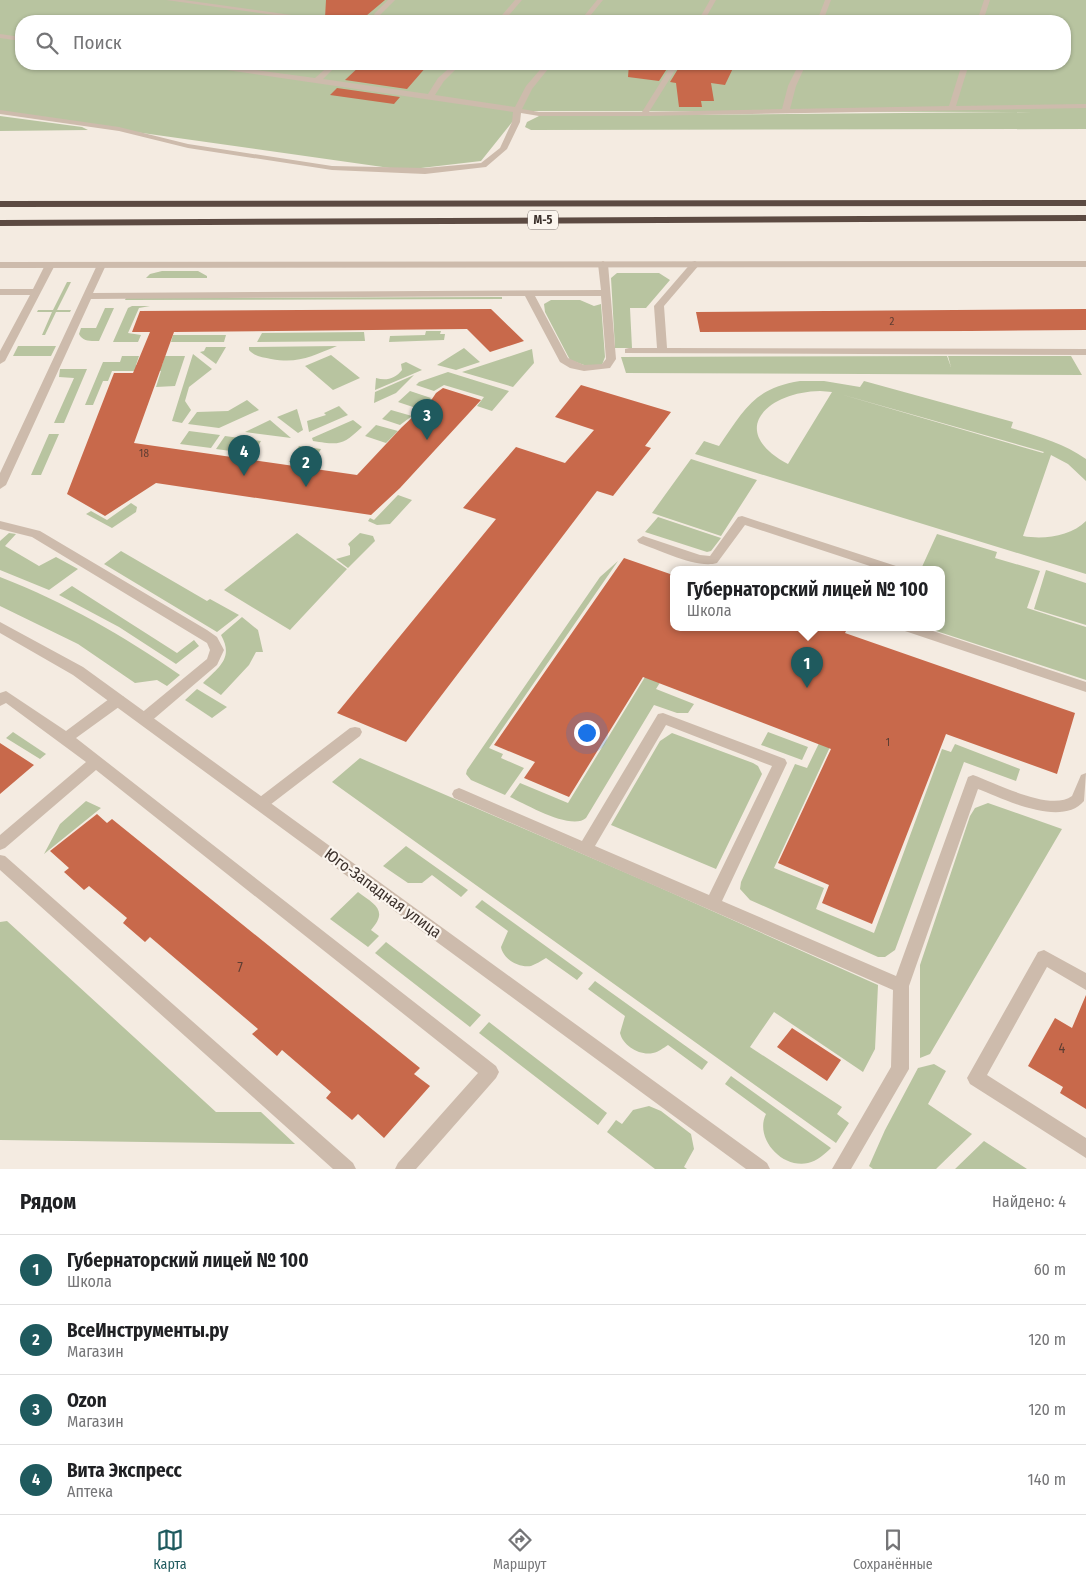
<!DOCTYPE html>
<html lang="ru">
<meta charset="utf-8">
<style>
body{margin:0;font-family:"Fira Sans Condensed",sans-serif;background:#f6f6f6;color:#202124}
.you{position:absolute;left:586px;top:732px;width:18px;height:18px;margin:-12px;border:4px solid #fff;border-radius:50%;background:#1a73e8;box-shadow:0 0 0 8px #1a73e833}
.badge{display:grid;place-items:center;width:32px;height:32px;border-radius:50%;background:#1f5a5e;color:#fff;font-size:16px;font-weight:700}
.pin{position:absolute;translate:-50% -41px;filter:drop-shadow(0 1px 2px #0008)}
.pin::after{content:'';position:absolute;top:26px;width:18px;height:15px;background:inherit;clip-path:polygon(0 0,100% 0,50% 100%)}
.popup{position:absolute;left:670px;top:566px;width:275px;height:65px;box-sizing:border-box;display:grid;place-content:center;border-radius:10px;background:#fff;filter:drop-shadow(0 1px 4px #0005);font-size:16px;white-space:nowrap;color:#757577}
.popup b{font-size:19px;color:#202124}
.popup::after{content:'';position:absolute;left:50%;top:100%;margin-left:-10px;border:10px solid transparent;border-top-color:#fff}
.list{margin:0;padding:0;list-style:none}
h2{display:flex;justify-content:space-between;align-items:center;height:65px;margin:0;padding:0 20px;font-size:21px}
h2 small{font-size:16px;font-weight:400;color:#757577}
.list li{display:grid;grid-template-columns:32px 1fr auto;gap:15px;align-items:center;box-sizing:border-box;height:70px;padding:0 20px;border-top:1px solid #e0e0e0}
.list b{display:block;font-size:19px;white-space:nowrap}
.list p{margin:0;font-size:16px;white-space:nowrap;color:#757577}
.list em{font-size:16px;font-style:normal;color:#757577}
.icon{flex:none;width:28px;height:28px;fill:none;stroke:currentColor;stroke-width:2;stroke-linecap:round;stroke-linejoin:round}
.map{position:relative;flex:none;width:1086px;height:1169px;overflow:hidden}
.search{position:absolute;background:#fff;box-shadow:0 1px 4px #0004;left:15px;right:15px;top:15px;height:55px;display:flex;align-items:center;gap:12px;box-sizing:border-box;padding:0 18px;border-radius:20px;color:#757577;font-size:19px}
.sheet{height:345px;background:#fff}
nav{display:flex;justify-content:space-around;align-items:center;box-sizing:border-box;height:70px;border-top:1px solid #e0e0e0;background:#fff;font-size:14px;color:#757577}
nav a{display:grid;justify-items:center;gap:2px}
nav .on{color:#1f5a5e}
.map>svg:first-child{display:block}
.green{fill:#b8c4a0;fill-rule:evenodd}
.building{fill:#c8694b}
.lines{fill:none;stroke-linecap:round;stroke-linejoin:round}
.lane{fill:#cdbbac;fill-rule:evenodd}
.street{fill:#cdbbac;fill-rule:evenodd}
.highway{fill:#5c4a42;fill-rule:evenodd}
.labels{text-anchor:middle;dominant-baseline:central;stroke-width:4.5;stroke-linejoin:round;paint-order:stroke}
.number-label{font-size:11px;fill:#5e3e33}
.shield{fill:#fbf5ee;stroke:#756b66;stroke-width:1}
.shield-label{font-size:12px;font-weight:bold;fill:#3b302b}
.near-number-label{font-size:14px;fill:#5e3e33}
.near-street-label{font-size:16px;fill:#3b302b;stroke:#fbf5ee}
</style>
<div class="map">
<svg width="1086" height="1169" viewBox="0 0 1086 1169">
<rect width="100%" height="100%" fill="#f4ebe1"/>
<path class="green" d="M0,0H1086V129L531,130L525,127L527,122L539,116L1032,112L521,111L481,161L404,170L0,113ZM21,21H1065V64H21Z
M0,116L82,127L88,130L0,131Z
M162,271H198L207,276V278H146L150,274Z
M617,273H659L670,280L646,308H630L632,348H615L611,278Z
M67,282H71L57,310H71L70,312H56L45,335H42L52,312H37L38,310H53Z
M502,297V299L125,300L126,298Z
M551,300H580L594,306L601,304L605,357L602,365H584L570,360L545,312L544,304Z
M132,306H150L139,308L128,333L141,335L138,342H113L128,308Z
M105,308H114L99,341C91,341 83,342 79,334L81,328H96Z
M426,331H441L440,334H445L444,340L389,342L390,336L425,335Z
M364,332L365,341L257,342L262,333Z
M173,335H226L224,342H171Z
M18,346H56L51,356H13Z
M337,346C312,356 299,364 271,359C263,357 255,357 249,350V347Z
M206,347H226L216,364L200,352L204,351Z
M464,348L480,362L456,370L437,365Z
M532,349L534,363L513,387L462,372Z
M193,354L212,369L189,387L185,401L191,410L182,423L172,421Z
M331,355L360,378L333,390L305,366Z
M122,356H139L136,365H162L165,356H185L175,386L156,387L161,371H112L108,381H103L93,405H85L103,362H120Z
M947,356L951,367L948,356H1071L1082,375L626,373L621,357Z
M406,362L422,370L375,390L376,378C386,381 395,379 402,370L401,364Z
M60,369H87L64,423H54L74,378L59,377Z
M448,372L509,391L492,411L477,406L484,397L444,385L434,391L416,385L419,382Z
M414,375L396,393L374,403L375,392Z
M800,381H824L860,387L864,381L1013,422L1011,428C1038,436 1063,443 1086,459V481L1068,464L1051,455L1023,536C1044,540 1071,536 1086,521V574L695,454L704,441L719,446C744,410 754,388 800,381ZM820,391L832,392L788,464C726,431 767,392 820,391ZM840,394L1037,450L1044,452L1043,453Z
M410,391L431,398L419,409L398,402Z
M247,400L259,410L219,428L188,424L197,412L228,411Z
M339,406L348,415L309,432L307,421L326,415L324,413Z
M297,409L303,430L298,433L277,417Z
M391,410L412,416L400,425L382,419Z
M270,420L291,438L245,432Z
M353,420L362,427C342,446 339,445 313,441L312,438Z
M376,425L398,431L386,443L365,436Z
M189,431L220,435L211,448L180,444Z
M49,434H59L41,475H31Z
M225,436L261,441L253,454L216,449Z
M299,446L321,449L311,466L289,462Z
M691,459L757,480L721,536L652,513Z
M398,495L412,500L390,524L377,525L368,521L370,518L374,520Z
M131,503L137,507L136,512L112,528L86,514L91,511L107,520Z
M658,517L721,538L711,551L707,552L645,532Z
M9,533L16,534L5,546L39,566L56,557L78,569L49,590L0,570V541Z
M297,533L347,569L290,630L224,590Z
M360,533L373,536L375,541L348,568L336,559L350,555V547L348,544Z
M937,534L997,552L995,558L1040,571L1027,608L1086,627V680L924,627H941V569H921Z
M121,551L207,601L210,599L239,615L217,632L104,564Z
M618,561L489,748L503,754L501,758L524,768L505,795L471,780L466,774L467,770L600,577Z
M1046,570L1086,583V625L1034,609Z
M0,577C67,603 122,635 180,675L167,686L157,680L135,683L78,644L0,606Z
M72,586L177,653L194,640L199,646L176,664L119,627L59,595Z
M242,617L258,630L263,652H256L249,665L221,695L203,683C219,667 234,658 221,635Z
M667,641L682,647L656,689L694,704L688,713H677L654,705L586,818C572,831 527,805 510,797L520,783L568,803Z
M197,689L227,707L212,718L185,700Z
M838,704L848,708L774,868L824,888L816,909L874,933L942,749L951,752L955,744L1020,769L1016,781L964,762L895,950L885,957H878L750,900L740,889L741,882L795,764L807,768Z
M13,732L46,754L40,759L6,738Z
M768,732L808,747L802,760L761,745Z
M672,733L753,763L758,766L762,774L716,869L611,825L660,741Z
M360,758L645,881L878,985L875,1049L863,1072L774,1012L750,1047L842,1107L837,1114L849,1123L836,1143L332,782Z
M86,801L101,808L44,854L60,824Z
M988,803L1062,829L930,1054L920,1058V965L970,816L975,808Z
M406,846L468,890L461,897L432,875L422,883H408L383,866Z
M358,892C374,904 389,910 371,930L379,936L368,947L330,919Z
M482,900L583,973L577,980L546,958C541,961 536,964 531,966C519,968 503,959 501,947L508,931L475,907Z
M7,921L216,1112H261L295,1144L0,1140V922Z
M386,942L481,1015L470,1027L375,953Z
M595,981L708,1062L702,1070L668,1045C663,1048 659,1052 653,1053C640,1056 623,1046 620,1033L625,1016L588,989Z
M489,1022L607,1113L598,1125L479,1033Z
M934,1064L946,1071L928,1104L972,1134L936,1169H873L869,1166L885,1130L918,1068Z
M731,1076L831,1148C825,1154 817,1161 808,1163C782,1169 754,1138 766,1114L725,1084Z
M649,1106L661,1111L691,1134L694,1149L684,1167L687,1169H655L607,1132L616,1120L622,1124L633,1110Z
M984,1141L1027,1169H955Z"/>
<path class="building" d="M326,0H385L360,21H336L325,18Z
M362,64H408L427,66L407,89L345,80Z
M629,64H670L659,81L628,77Z
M681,64H735L725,85L711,83L714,101H701L702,107H679L676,83L670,82Z
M337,88L400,97L394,104L330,95Z
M491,309L524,341L490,352L467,329L174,332L134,443L357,475L402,427L432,399L436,393L443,388L481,400L400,488L371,515L156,483L105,516L67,494L114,373H133L150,332H132L140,311Z
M1086,309V330L970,331L700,332L696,312Z
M581,385L671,412L645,446L651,448L613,496L597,491L406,742L337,713L496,519L463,508L516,447L565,463L594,430L555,417Z
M624,558L673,575V627H848L845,633L1075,713L1057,774L946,734L872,924L822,903L829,885L778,863L831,749L643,677L569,797L524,778L535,762L494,745Z
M0,743L34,765L0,794Z
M97,814L107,823L112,819L420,1068L414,1074L430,1086L384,1138L358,1114L352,1120L326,1098L331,1092L282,1050L277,1056L252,1034L258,1029L150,937L145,942L123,923L127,918L89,886L84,890L64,872L69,868L50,851Z
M1086,995V1109L1060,1093L1063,1087L1028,1066L1055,1018L1072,1028Z
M792,1028L841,1060L827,1081L777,1047Z"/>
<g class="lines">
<path class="lane" d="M166,0H184L334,21H317Z
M388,0H395L380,15L377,21H371L375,13Z
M515,0H522L504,21H497Z
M597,0H603L586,21H580Z
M710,0H716L704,21H698Z
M825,0H831L823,21H817Z
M984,0H990L983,21H977Z
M0,34L21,37V41L0,38Z
M196,64H213L315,78L331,64H338L323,79L428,94L438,78L454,64H461L444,81L435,95L515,107L526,86L545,64H552L532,89L522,109L539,112H642L672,64H679L649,112L782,109L788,86L799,64H806L796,86L790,109L949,106L962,64H969L956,106L1086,104V108L644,116H539L521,113L520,122L507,149L486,167L425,174L332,170L188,148L119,131L0,114V110L119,127L188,144L332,166L425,168L481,163L500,148L512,122L513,112L199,66Z
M603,261L608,264L616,359L610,368L584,371L570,368L560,362L525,296L91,299L6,485L0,489V473L98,263L101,262L106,265L93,293L601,290L598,264ZM535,296H601L606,359L602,364L584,365L568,358Z
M695,261L700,264L664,306L667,348L1086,349V355L625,353V349L629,348H657L654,306L692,262Z
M50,262L55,265L5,361L0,364V351L30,295H0V289H33L45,265Z
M742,516L896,566L898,569H879L745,525L717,563C697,569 659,550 639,543L637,540L643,536L700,555L710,556L738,517Z
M0,521L40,531L207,630L217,637L224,650L217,665L149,723H139L137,719L139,715L207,659L210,650L207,643L32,537L0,529Z
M901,627H921L1086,682V692L902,630Z
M6,691L66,731L113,696H123L125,700L123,704L76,738L496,1066L499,1072L496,1078L416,1169H395L398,1163L478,1073L96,770L5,848L0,850V835L86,762L6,703L0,706V693Z
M663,713L785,759L787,763L722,901L896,976L968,777L973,775C996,783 1050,812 1072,796L1081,775L1086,773L1084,801C1061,828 1004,799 978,789L909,986V1069L851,1169H832L891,1067L893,990L454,798L452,794L454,790L459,788L464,790L582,841L658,714ZM666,725L772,766L709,895L595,846Z
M355,727L360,728L362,732L360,736L266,808L261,810L256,808L254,804L256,800L350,728Z
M0,855L5,856L353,1163L356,1169H333L0,870Z
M1044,950L1086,973V990L1047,967L987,1075L1086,1138V1158L970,1084L967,1078L1038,952Z"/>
<path class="street" d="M1086,261V267L0,268V262Z
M0,622L83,667L767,1163L770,1169H746L73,675L0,633Z"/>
<path class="highway" d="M1086,200V206L0,207V201Z
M1086,215V221L0,226V220Z"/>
</g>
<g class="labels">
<g class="number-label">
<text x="892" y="321">2</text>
<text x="144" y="453">18</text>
<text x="888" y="742">1</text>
</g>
<rect class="shield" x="528" y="210.5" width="30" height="19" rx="4"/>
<g class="shield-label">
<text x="543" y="220">М-5</text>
</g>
<g class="near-number-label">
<text x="240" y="967">7</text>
<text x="1062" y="1048">4</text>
</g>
<g class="near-street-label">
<text transform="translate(383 893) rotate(36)">Юго-Западная улица</text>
</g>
</g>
</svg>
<div class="you"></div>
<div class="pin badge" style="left:807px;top:688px">1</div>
<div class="popup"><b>Губернаторский лицей № 100</b>Школа</div>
<div class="pin badge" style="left:306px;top:487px">2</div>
<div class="pin badge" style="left:427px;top:440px">3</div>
<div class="pin badge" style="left:244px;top:476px">4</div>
<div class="search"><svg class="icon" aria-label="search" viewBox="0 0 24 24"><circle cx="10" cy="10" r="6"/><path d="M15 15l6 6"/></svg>Поиск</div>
</div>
<section class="sheet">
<h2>Рядом<small>Найдено: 4</small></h2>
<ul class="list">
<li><span class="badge">1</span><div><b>Губернаторский лицей № 100</b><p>Школа</p></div><em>60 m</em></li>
<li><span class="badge">2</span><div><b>ВсеИнструменты.ру</b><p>Магазин</p></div><em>120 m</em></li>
<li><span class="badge">3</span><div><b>Ozon</b><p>Магазин</p></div><em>120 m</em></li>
<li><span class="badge">4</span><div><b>Вита Экспресс</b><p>Аптека</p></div><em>140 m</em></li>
</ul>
</section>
<nav>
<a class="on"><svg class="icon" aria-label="map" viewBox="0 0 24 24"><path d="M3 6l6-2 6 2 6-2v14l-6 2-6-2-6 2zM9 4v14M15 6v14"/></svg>Карта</a>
<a><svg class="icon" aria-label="directions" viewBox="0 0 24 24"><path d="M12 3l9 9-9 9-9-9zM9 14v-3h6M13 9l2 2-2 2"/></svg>Маршрут</a>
<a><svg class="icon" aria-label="saved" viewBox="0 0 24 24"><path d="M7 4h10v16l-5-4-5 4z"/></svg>Сохранённые</a>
</nav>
